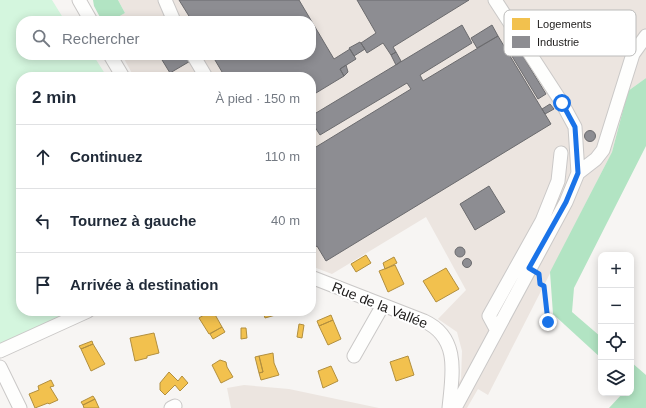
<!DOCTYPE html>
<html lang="fr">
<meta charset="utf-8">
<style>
body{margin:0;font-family:Arial,sans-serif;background:#f2f2f3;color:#1f2937}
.controls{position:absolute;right:12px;bottom:12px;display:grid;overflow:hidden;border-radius:8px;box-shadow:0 2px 10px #0003}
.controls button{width:36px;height:36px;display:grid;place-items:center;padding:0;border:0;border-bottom:1px solid #e0e1e3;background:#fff;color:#1f2937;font:20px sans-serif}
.stop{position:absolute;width:12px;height:12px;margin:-9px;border:3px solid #1a73e8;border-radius:50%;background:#fff}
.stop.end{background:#1a73e8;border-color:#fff;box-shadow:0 1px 4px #0008}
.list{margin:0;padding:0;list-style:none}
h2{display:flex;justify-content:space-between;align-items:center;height:52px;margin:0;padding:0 16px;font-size:17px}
h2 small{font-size:13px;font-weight:400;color:#747a83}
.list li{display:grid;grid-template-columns:26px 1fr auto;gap:12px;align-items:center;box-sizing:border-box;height:64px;padding:0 16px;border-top:1px solid #e0e1e3}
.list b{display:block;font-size:15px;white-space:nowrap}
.list em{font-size:13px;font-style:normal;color:#747a83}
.icon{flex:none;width:22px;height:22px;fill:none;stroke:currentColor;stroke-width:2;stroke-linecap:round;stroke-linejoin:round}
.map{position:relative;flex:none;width:646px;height:408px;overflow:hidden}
.search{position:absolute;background:#fff;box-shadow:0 2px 10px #0003;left:16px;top:16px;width:300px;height:44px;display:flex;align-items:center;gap:10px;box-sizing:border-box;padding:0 14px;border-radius:16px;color:#747a83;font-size:15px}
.panel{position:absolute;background:#fff;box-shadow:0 2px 10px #0003;left:16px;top:72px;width:300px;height:244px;border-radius:16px}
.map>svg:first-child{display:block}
.built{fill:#ece5e0}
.green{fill:#d4f6de}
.forest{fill:#b2e4c3}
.homes{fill:#f2c14e;stroke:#b28f3e}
.industry{fill:#8d8d92;stroke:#6b6b6e}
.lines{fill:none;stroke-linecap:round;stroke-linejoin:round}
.minor-casing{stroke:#cac8c7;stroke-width:15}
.path{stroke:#e2e1e0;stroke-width:2;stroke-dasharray:2 3;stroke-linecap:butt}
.minor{stroke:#fefefd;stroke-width:13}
.route{stroke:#1a73e8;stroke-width:5}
.labels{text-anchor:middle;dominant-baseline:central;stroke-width:4;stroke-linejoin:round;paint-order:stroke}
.street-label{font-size:14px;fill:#1d1b1a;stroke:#fff}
.key{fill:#fff;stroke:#bbbbba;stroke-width:1}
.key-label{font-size:11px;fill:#1d1b1a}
</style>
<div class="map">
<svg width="646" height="408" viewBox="0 0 646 408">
<rect width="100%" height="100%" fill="#f7f5f3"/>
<path class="built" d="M118,0H646V78L628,91L612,152L488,395L478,389L467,408H443L461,379L462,351L457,332L438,319L466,290L426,217L332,274L311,266V77H134L122,55H311V21H111L125,13Z
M244,385L289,389L379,408H231L227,388Z"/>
<path class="green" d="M0,0H52L65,21H21V55H88L95,58L107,77H21V311H70L0,345Z"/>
<path class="forest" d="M93,0H118L125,13L111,21H102L94,6Z
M646,78V146L574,288L572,312L601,337V358L553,314L550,272L612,152L628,91Z
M631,362L646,375V408H609L623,393H631Z"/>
<path class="homes" d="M366,255L371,263L356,272L351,264Z
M394,257L397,263L385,269L383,263Z
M395,265L404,284L388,292L379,271Z
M446,268L459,289L436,302L423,281Z
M210,311H213L222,327L209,334L199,318Z
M263,311H278L279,314L265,318Z
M331,315L333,320L319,326L317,321Z
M333,320L341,339L328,345L319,326Z
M299,324L304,325L302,338L297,337Z
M222,327L225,332L213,339L210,334Z
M241,328H246L247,338L241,339Z
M154,333L159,353L147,356V358L135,361L130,338Z
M92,341L93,344L81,349L79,346Z
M93,344L105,364L91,371L81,349Z
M273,353L274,363L279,375L261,380L259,373L263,372L259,356Z
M259,356L263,372L259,373L255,357Z
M408,356L414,375L396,381L390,362Z
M220,360L226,362L227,367L233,377L221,383L212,365Z
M331,366L338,381L323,388L318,371Z
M169,372L178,381L182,376L188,383L180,391L175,385L165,395L160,390V383Z
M51,380L54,386L50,387L58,400L49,404L48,403L35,408L29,394L39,390L38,386Z
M93,396L95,399L83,405L81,402Z
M95,399L99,408H84L83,405Z"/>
<path class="industry" d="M179,0H299L334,59L350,49L356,59L340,69L344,76L311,96V77H225L212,55H311V21H192Z
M357,0H469L393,47L396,52L391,55L383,43L367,53L361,43L376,33Z
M462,25L472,43L420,75L423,81L498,36L551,124L326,261L317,246L311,250V150L411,89L407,83L320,135L311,121V116Z
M492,25L498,36L477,48L471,38Z
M360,42L365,49L354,56L349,48Z
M518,48L546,94L538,99L510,53Z
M396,52L401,61L396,65L391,55Z
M159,55H189L192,60L170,73Z
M346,65L348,72L344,76L340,69Z
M550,104L554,109L545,114L542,109Z
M584.5 136a5.5 5.5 0 1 1 11 0a5.5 5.5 0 1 1-11 0Z
M489,186L505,212L475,230L460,204Z
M455 252a5 5 0 1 1 10 0a5 5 0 1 1-10 0Z
M462.5 263a4.5 4.5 0 1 1 9 0a4.5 4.5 0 1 1-9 0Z"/>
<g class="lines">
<g class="minor-casing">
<path id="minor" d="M79,0L91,21
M165,0L174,21
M110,55L123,77
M193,55L206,77
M578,173L596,159L603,150L633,54L646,36
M311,277L424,321C461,338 452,376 449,408
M496,329L489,316L542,221L558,181L561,153
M0,351L88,311
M354,356L383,305
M0,367L20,408
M171,408L175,406
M455,408L566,202L578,173L575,127L562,103L495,0"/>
</g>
<path class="path" d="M540,277V284L543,286L548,322"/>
<use href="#minor" class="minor"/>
</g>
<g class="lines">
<path class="route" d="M548,322L544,286L540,284L539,274L529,268L566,202L578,173L575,127L562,103"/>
</g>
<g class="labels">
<g class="street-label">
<text transform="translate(380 305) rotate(22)">Rue de la Vallée</text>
</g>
</g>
<rect x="504" y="10" width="132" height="46" rx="6" class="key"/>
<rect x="512" y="18" width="18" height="12" fill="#f2c14e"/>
<rect x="512" y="36" width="18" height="12" fill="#8d8d92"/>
<g class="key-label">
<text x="537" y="28">Logements</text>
<text x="537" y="46">Industrie</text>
</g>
</svg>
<div class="controls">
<button>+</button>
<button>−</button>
<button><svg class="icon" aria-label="locate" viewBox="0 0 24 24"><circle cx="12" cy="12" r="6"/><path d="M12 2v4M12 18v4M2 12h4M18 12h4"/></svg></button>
<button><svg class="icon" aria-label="layers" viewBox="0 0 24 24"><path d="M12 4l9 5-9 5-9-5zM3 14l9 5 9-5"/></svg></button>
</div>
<div class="stop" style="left:562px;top:103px"></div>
<div class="stop end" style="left:548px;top:322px"></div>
<div class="search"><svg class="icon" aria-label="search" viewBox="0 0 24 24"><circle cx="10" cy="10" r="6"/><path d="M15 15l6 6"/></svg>Rechercher</div>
<section class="panel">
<h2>2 min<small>À pied · 150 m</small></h2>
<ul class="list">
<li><svg class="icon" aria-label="ahead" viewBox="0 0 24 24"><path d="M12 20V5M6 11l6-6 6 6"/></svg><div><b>Continuez</b></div><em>110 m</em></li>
<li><svg class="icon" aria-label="left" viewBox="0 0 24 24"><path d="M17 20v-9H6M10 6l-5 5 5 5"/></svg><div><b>Tournez à gauche</b></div><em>40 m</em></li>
<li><svg class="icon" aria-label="arrive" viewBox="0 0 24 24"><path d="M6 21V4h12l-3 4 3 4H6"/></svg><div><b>Arrivée à destination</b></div></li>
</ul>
</section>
</div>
